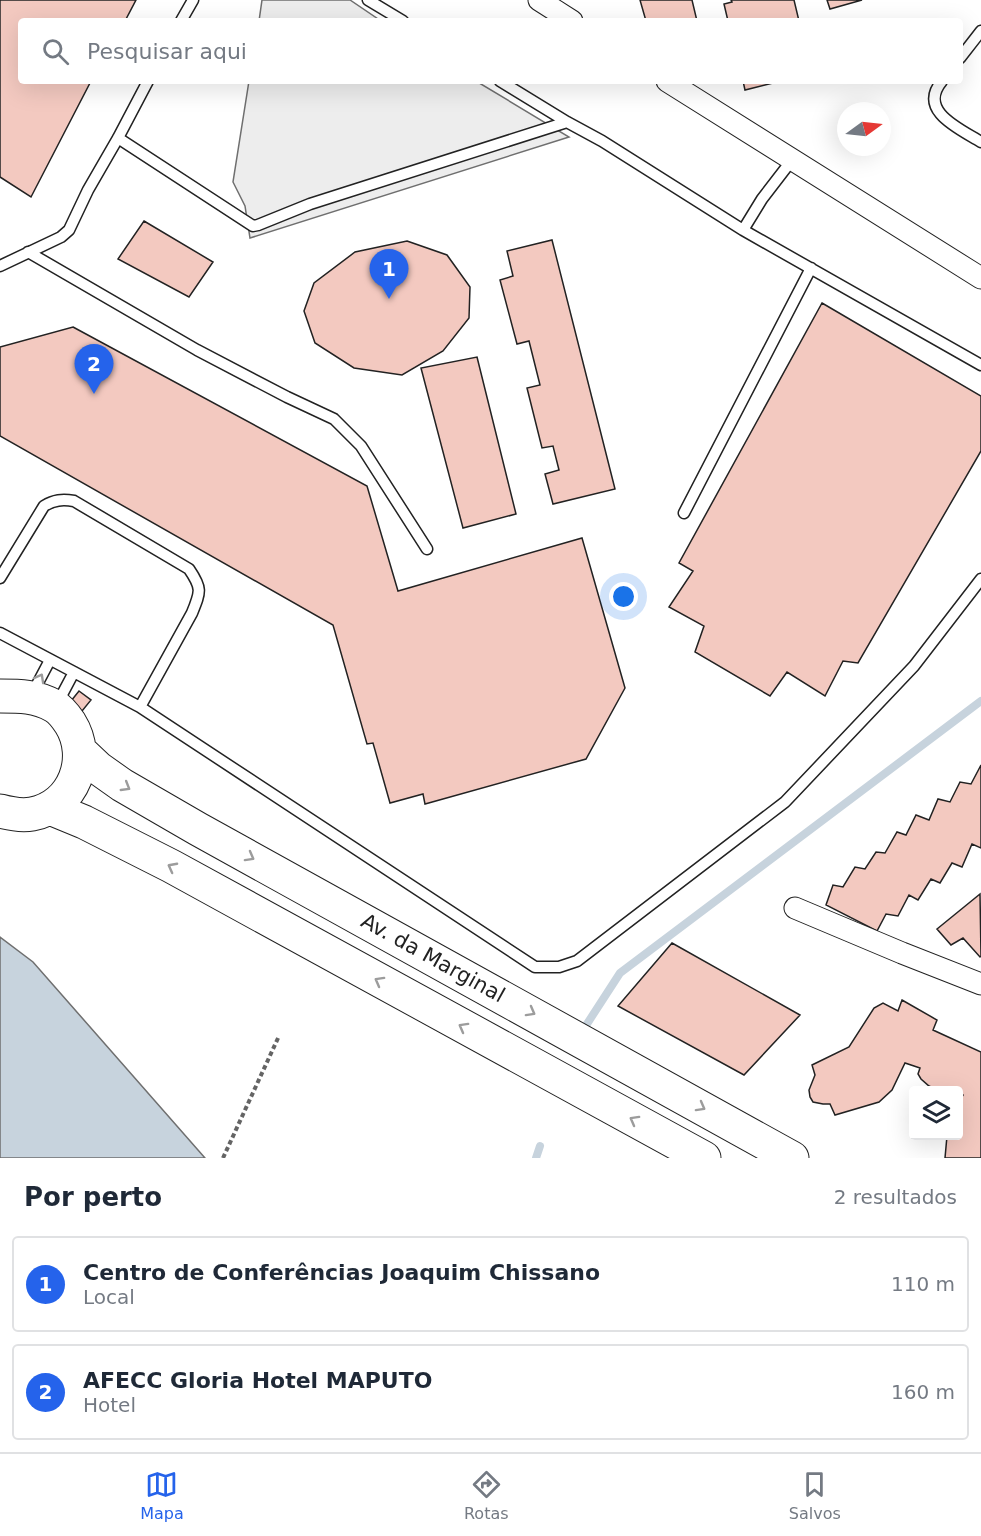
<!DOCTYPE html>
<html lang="pt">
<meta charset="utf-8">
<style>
body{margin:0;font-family:"DejaVu Sans",sans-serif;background:#f6f6f7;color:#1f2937}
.controls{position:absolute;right:18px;bottom:18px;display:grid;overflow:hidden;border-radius:6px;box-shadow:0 6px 24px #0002}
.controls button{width:54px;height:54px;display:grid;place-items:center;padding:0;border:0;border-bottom:2px solid #e0e1e3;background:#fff;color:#1f2937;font:30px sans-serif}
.compass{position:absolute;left:837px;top:102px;width:54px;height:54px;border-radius:50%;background:#fff;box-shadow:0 6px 24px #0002;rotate:75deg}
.you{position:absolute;left:624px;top:597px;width:21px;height:21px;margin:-15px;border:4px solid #fff;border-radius:50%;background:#1a73e8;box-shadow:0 0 0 9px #1a73e833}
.badge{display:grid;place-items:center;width:39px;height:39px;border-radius:50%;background:#2563eb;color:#fff;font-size:20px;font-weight:700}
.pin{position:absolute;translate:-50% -50px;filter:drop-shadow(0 2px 3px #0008)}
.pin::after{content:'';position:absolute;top:32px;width:21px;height:18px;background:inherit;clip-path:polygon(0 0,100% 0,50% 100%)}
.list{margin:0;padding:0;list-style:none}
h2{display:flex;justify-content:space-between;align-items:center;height:78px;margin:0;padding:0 24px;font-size:26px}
h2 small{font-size:20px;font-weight:400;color:#747a83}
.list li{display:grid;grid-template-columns:39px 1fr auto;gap:18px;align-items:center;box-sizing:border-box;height:96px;margin:0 12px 12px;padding:0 12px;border:2px solid #e0e1e3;border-radius:6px}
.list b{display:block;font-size:22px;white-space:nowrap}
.list p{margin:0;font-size:20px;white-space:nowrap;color:#747a83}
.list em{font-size:20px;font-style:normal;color:#747a83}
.icon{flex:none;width:33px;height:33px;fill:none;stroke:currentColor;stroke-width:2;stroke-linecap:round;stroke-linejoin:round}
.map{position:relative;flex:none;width:981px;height:1158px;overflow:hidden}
.search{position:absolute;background:#fff;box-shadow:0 6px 24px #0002;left:18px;right:18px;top:18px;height:66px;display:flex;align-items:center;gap:15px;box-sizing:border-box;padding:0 21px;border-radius:6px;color:#747a83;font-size:22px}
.sheet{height:294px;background:#fff}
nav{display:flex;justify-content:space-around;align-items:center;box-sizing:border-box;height:84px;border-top:2px solid #e0e1e3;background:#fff;font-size:16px;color:#747a83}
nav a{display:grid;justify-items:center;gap:3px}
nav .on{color:#2563eb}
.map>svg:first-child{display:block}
.parking{fill:#ededed;stroke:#6f6f6f;stroke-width:1.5}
.water{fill:#c7d3dd;stroke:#6f6f6f;stroke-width:1.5}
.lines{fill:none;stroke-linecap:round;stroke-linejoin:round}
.stream{stroke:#c7d3dd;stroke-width:8}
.building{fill:#f3c9c0;stroke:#222;stroke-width:1.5}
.lane-casing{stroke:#222;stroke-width:13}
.street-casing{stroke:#222;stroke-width:23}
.primary-casing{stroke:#222;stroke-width:35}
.path{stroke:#646464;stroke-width:4;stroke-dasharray:4.5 3;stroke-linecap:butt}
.lane{stroke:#fff;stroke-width:10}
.street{stroke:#fff;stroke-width:21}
.primary{stroke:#fff;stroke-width:33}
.oneway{stroke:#9c9c9c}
.labels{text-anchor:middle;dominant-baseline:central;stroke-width:4.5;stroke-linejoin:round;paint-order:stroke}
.street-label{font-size:21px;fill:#222;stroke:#fff}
</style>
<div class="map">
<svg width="981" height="1158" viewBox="0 0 981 1158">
<rect width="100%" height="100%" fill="#fff"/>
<path class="parking" d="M262,0H350L381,21H259Z
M249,81H476L569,137L250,238L245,206L233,182Z"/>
<path class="water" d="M0,937L33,962L205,1158H0Z"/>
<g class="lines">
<path class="stream" d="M585,1027L620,973L981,701
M536,1158L540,1146"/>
</g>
<path class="building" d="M0,0H136L125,21H21V81H91L31,197L0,177Z
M640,0H692L697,21H646Z
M731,0H794L799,21H728L724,4L732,2Z
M827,0H862L830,9Z
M743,81H781L745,90Z
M144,221L213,262L189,297L118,259Z
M552,240L615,489L553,504L545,474L559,470L553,446L542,448L527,388L540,385L529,341L517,344L500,280L513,276L507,251Z
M407,241L447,255L470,287L469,318L443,351L402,375L354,368L315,343L304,311L314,283L355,252Z
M822,303L981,396V451L858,663L843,661L825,696L787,672L770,696L695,652L704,626L669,607L693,571L679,563Z
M73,327L367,486L398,591L582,538L625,688L586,759L425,804L423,794L390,803L373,743L367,744L333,625L0,436V347Z
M477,357L516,514L463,528L421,368Z
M79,691L91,700L78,716L67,706Z
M981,765V848L972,844L962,867L952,863L940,883L931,879L918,900L909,895L898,916L886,914L877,931L826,905L833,885L843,887L855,867L865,869L876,852L885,853L897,832L906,835L916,815L929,820L938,799L950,802L960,782L971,784Z
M980,894L981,956L980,957L963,938L951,945L937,929Z
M672,943L800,1015L744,1075L618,1006Z
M902,1000L937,1020L933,1030L981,1052V1158H945L947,1136H958V1103L963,1095L958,1093V1090H937L929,1086L921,1079L918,1074L920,1068L905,1063L892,1090L879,1102L835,1115L830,1104H823L813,1102L810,1097L809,1090L815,1075L812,1065L849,1047L874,1008L883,1003L898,1011Z"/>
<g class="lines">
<g class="lane-casing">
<path id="lane" d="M368,0L403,21
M181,21L193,0
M960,58L981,31
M500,81L567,122L602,141L743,230L762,199L792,160
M942,81C917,111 960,129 981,142
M118,138L253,226L258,225L310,204L567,122
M743,230L981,365
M28,252L197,350L287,397L334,419L361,446L427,549
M0,266L61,237L69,230L88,190L118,138L148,81
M684,513L811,268
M0,578L44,506C54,500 62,499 74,501L189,569C202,588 201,591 192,613L140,707
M0,633L140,707L535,967H559L577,961L785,802L914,666L981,579
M32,694L50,660
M57,704L74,672"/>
</g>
<g class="street-casing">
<path id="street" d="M539,0L572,21
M667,81L981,278
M795,908L902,953L981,984"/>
</g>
<g class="primary-casing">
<path id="primary" d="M0,696C20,696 36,696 54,706C61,710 66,717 70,723C92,758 74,806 32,814C21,816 11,814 0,811
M80,751L98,768L122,785L198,829L792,1158
M50,808L84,822L171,866L704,1158"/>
</g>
<path class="path" d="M223,1158L279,1036"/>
<use href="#lane" class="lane"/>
<use href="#street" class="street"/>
<use href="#primary" class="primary"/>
</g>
<defs><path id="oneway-chevron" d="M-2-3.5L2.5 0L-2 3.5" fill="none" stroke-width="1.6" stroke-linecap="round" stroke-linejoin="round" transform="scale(1.5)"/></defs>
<g class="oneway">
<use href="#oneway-chevron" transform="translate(40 678) rotate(-61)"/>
<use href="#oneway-chevron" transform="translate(126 787) rotate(31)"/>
<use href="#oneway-chevron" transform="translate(250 857) rotate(29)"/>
<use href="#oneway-chevron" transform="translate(172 867) rotate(-152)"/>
<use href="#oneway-chevron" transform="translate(379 981) rotate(-151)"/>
<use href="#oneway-chevron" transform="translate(531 1012) rotate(29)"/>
<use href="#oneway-chevron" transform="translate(463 1027) rotate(-151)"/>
<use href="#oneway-chevron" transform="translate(701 1107) rotate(29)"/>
<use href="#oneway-chevron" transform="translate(634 1120) rotate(-151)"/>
</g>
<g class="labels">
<g class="street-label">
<text transform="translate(433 958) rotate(29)">Av. da Marginal</text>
</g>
</g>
</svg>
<div class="controls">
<button><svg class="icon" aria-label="layers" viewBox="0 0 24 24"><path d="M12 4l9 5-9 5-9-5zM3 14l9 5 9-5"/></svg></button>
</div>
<svg class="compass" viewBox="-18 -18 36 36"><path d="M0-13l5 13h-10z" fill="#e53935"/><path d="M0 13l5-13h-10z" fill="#747a83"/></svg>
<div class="you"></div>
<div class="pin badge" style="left:389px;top:299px">1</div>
<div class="pin badge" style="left:94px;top:394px">2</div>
<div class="search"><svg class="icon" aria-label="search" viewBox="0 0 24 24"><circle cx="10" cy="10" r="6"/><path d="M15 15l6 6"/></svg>Pesquisar aqui</div>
</div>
<section class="sheet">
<h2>Por perto<small>2 resultados</small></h2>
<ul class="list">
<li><span class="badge">1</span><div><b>Centro de Conferências Joaquim Chissano</b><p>Local</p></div><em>110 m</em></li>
<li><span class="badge">2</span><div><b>AFECC Gloria Hotel MAPUTO</b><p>Hotel</p></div><em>160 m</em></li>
</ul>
</section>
<nav>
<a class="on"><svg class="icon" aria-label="map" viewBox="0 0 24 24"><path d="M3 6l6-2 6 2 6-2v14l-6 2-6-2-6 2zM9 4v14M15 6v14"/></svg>Mapa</a>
<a><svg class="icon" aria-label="directions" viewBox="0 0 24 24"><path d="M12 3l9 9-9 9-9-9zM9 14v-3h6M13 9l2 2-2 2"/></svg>Rotas</a>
<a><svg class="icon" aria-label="saved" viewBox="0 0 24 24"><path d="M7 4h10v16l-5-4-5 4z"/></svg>Salvos</a>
</nav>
